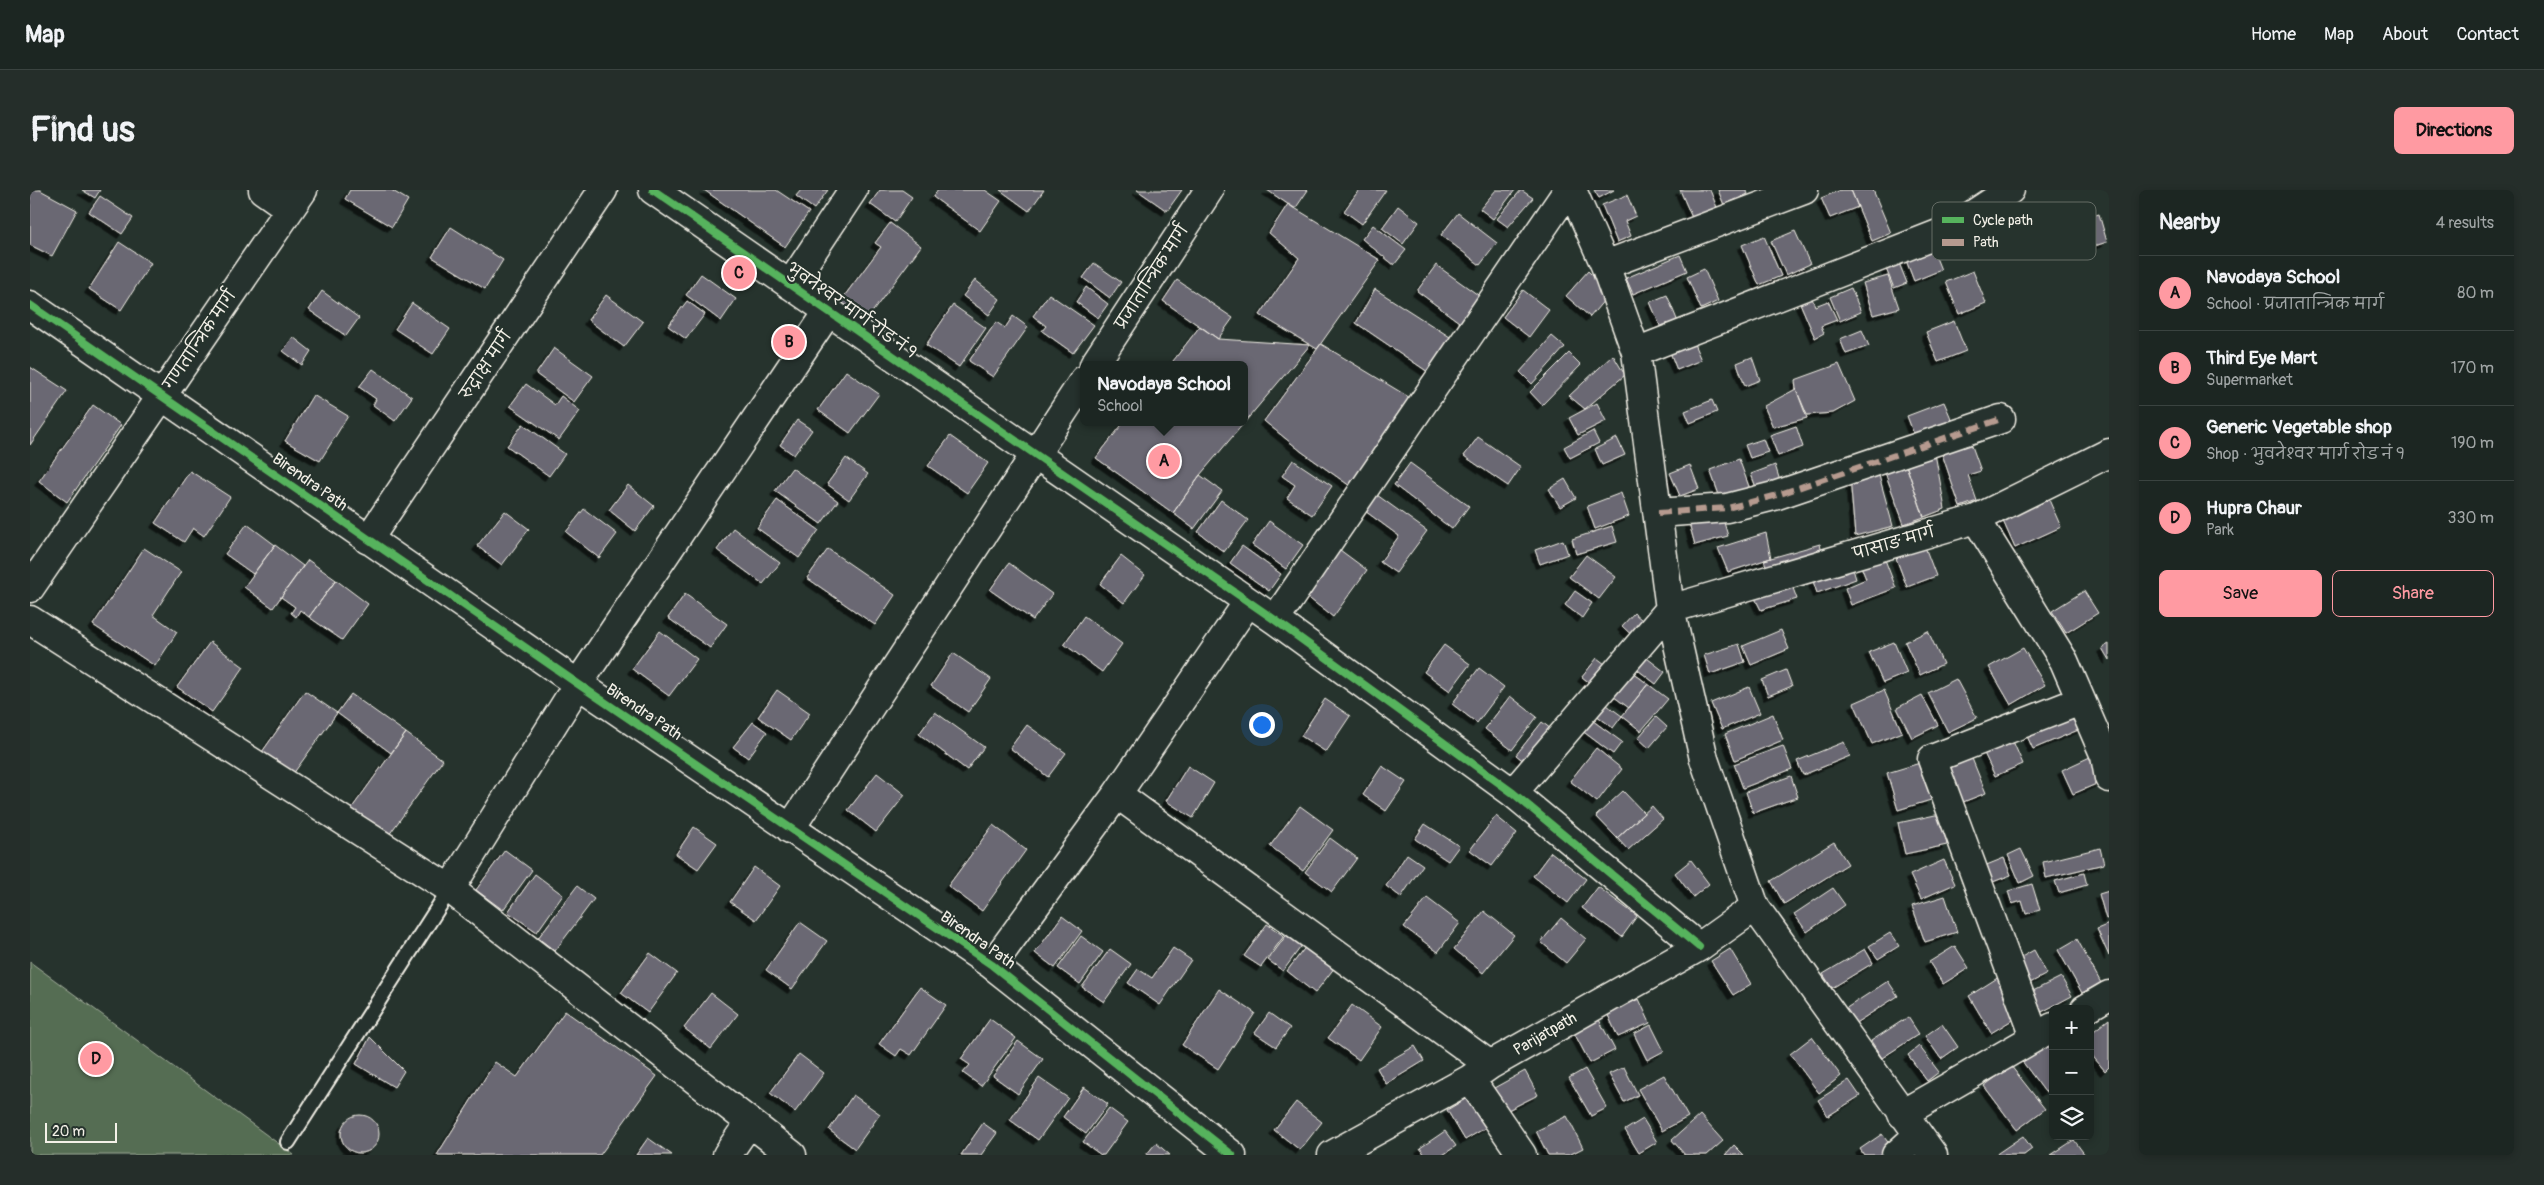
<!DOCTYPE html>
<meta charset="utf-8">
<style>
body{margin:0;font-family:Pangolin,"Playpen Sans Deva",sans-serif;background:#252e2a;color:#f1f3f6}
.controls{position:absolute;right:15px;bottom:15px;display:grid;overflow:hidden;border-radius:8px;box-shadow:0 2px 8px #0003}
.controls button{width:45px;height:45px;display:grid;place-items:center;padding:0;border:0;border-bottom:1px solid #3a4340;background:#1c2622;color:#f1f3f6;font:25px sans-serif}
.scale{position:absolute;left:15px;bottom:12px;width:72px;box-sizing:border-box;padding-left:5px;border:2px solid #f4f1e8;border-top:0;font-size:14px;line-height:18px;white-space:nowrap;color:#f4f1e8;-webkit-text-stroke:4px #26332d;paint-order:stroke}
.you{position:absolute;left:1231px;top:534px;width:18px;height:18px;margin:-12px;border:4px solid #fff;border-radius:50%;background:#1a73e8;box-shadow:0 0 0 8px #1a73e833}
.badge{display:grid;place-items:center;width:32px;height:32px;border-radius:50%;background:#ff9aa2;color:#111;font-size:16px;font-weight:700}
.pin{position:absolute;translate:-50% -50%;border:2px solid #fff;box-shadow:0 1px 5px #0006}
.popup{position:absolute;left:1050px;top:171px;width:168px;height:65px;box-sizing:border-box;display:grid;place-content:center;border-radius:8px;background:#1c2622;filter:drop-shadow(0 1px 4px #0005);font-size:16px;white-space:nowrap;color:#a0a5a5}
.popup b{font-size:19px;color:#f1f3f6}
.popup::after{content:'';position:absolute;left:50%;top:100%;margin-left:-10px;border:10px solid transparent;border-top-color:#1c2622}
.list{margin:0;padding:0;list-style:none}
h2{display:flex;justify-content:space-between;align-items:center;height:65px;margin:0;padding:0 20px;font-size:21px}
h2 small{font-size:16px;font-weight:400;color:#a0a5a5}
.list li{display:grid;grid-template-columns:32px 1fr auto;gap:15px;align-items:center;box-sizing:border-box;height:75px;padding:0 20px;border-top:1px solid #3a4340}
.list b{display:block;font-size:19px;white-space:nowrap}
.list p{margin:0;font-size:16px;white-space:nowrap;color:#a0a5a5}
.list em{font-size:16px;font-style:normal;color:#a0a5a5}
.actions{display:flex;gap:10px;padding:15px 20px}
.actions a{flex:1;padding:11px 0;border:1px solid #ff9aa2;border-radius:8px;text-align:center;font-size:18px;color:#ff9aa2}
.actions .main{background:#ff9aa2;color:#111}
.icon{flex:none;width:28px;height:28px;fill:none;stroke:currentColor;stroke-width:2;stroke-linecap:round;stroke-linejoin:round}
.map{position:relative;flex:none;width:2079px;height:965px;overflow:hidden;border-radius:8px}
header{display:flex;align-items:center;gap:30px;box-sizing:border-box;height:70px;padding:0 25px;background:#1c2622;border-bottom:1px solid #3a4340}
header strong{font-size:24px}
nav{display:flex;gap:28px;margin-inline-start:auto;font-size:18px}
.intro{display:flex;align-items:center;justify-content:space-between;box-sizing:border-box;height:120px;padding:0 30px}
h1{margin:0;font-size:35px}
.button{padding:12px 22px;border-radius:8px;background:#ff9aa2;color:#111;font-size:18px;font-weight:700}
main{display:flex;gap:30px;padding:0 30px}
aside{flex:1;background:#1c2622;border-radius:8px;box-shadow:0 2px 8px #0003}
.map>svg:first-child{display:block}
.green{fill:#546d52;stroke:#a4af9d}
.building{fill:#6a6773;stroke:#f4f1e8;filter:url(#shadow)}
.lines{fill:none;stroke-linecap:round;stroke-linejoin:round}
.lane-casing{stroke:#f4f1e8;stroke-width:18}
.street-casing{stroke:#f4f1e8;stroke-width:31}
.lane{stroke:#26332d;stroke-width:14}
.street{stroke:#26332d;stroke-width:28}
.quiet{stroke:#b69a8f;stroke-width:6;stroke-dasharray:12 6;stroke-linecap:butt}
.cycleway-casing{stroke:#26332d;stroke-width:11}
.cycleway{stroke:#56b35d;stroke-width:8}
.labels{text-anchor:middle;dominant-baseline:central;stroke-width:4.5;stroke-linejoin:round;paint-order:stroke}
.street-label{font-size:16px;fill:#f4f1e8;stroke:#26332d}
.key{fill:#26332d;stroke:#646c65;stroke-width:1}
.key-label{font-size:14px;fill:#f4f1e8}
</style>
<header>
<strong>Map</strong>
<nav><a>Home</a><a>Map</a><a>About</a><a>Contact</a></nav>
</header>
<div class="intro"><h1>Find us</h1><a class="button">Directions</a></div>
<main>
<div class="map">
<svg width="2079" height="965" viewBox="0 0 2079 965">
<defs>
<filter id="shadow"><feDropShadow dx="-4.5" dy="4.5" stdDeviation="0" flood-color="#0009"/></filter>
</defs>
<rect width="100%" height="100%" fill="#26332d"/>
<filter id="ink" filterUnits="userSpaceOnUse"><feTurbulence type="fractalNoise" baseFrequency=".02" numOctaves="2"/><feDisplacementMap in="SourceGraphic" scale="10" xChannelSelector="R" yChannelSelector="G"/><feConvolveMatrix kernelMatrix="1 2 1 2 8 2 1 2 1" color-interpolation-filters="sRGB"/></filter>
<g filter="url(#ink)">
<path class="green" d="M0,772L264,965H0Z"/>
<path class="building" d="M0,0H10L47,20L22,66L0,55Z
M52,0H70L65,8Z
M320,0H361L378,10L362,37L315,9Z
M674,0H746L779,22L755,57Z
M771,0H798L784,19L766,6Z
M850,0H872L882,7L865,32L840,14Z
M908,0H955L971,11L950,41L903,7Z
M970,0H1014L999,21Z
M1107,0H1152L1137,21Z
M1237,0H1278L1265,19Z
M1329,0H1356L1332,34L1314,21Z
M1466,0H1485L1463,29L1450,19Z
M1491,0L1503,8L1478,37L1467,29Z
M1564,0H1584L1569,8Z
M1650,0H1680L1688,20L1663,30Z
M1688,0H1716L1718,4L1694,15Z
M1811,0H1821L1828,17L1800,28L1791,8Z
M1821,0H1843L1861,43L1842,51Z
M1597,5L1606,26L1595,31L1601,46L1587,52L1572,15Z
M70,6L103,28L92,44L59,22Z
M1258,14L1350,70L1287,159L1230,125L1269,68L1239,43Z
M1368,16L1389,32L1373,54L1352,38Z
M1428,23L1467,53L1450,75L1411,45Z
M2069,24L2077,52L2046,62L2038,33Z
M860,33L891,56L835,132L809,113L851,57L845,53Z
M1343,35L1376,60L1364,75L1332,49Z
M421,37L473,70L455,99L402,67Z
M1765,41L1780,74L1756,85L1741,51Z
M1734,46L1751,86L1729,95L1712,55Z
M89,52L121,73L91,120L59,99Z
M1901,55L1911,80L1884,91L1874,65Z
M1650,65L1657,81L1603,104L1596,88Z
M1867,68L1877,93L1864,98L1854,74Z
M1064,73L1091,92L1080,108L1053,88Z
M1406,75L1458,112L1447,133L1429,132L1387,101Z
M1674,79L1688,111L1671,119L1657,87Z
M1558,81L1580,103L1560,127L1536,106Z
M1943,81L1956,113L1929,124L1916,92Z
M671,84L706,109L691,131L656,105Z
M1858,86L1869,118L1843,125L1833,93Z
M945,90L970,109L959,125L933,106Z
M1147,90L1203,128L1188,149L1133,111Z
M1056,97L1078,114L1068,128L1046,112Z
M1821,98L1831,122L1810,131L1800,107Z
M1345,99L1420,147L1398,182L1326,133Z
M1493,100L1519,120L1499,147L1473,127Z
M292,101L329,128L316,146L279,120Z
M1019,104L1064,135L1043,163L1012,141L1016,136L1003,126Z
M576,105L613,132L594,157L558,130Z
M1637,105L1648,132L1631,138L1620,112Z
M1782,108L1785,116L1798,111L1807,130L1791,136L1794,143L1785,148L1770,113Z
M657,111L675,124L656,149L638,136Z
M382,113L420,139L403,164L365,139Z
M923,115L956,138L929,177L896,155Z
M983,126L998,137L963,187L939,171L966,132L975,138Z
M1924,131L1936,161L1908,172L1896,142Z
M1170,136L1188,149L1280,155L1170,285L1143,323L1066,268L1094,232H1214V175H1140Z
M1832,140L1839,156L1816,164L1810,149Z
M1522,146L1535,157L1502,194L1490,182Z
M263,147L281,161L272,175L253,161Z
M1661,147L1671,170L1647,180L1638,157Z
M1291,154L1382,209L1320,296L1272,262L1234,231Z
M524,158L563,186L544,212L506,184Z
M1539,163L1551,175L1512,215L1500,202Z
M1583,165L1595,185L1555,219L1539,206Z
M1722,167L1730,190L1715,196L1707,173Z
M1809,174L1825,211L1803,223L1777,225L1766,199L1765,190Z
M0,177L37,201L0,255Z
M343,179L382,207L365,231L343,215L346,209L329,197Z
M816,181L849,204L820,243L788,220Z
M496,194L525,215L531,206L550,221L529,250L480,216Z
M1766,199L1777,228L1743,237L1734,216Z
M283,205L318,226L290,271L255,251Z
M1682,210L1687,222L1660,233L1655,221Z
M1914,212L1923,233L1885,247L1877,226Z
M1567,213L1576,231L1548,245L1539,228Z
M63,215L91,235L37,312L9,291Z
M767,230L782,240L764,265L750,255Z
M493,234L535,264L519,286L477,256Z
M1766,236L1773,257L1748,266L1740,245Z
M1563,241L1569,253L1540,268L1534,257Z
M1937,242L1951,281L1938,285L1947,311L1930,317L1908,252Z
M920,246L958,273L937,303L898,276Z
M1448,247L1491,277L1478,296L1434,266Z
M1587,248L1595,265L1572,275L1565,259Z
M1733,249L1738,262L1720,268L1715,255Z
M1904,258L1915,319L1894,327L1874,269Z
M816,268L838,284L819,310L797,294Z
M1709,269L1721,302L1692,313L1680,280Z
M1874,269L1894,327L1874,334L1853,277Z
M1263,270L1302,296L1282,325L1257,308L1265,295L1252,286Z
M1380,273L1439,316L1422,339L1364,295Z
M1660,275L1669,299L1650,306L1640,283Z
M1745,275L1750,291L1727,300L1721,284Z
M762,278L808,311L791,334L745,301Z
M160,281L200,307L174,346L163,338L154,352L125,333Z
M1848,282L1863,336L1825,346L1820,287Z
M1170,285L1192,301L1164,339L1143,323Z
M1535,289L1546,308L1530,317L1519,299Z
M598,295L624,316L605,341L579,320Z
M1591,303L1599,326L1565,339L1557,316Z
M2016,303L2031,337L1985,358L1970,324Z
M1347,305L1397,341L1366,383L1350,372L1369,346L1335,321Z
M747,310L789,340L769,368L727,338Z
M1191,310L1218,330L1194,362L1168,342Z
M554,319L587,344L569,368L536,342Z
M1690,319L1698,346L1665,355L1658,329Z
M475,321L499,339L472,375L447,356Z
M1239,331L1273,355L1256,379L1222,355Z
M217,334L245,355L223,384L195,364Z
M1582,336L1587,352L1546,364L1542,349Z
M703,338L750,373L733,394L687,360Z
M1736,343L1741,368L1698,382L1688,358Z
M1533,350L1538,364L1510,374L1505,360Z
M1790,354L1794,373L1741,390L1734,370Z
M245,355L273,376L243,418L214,397Z
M1212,356L1251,384L1239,401L1200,373Z
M1895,357L1906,386L1877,397L1866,368Z
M114,358L151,382L123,425L147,442L125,476L63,435Z
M798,359L865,405L845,435L777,388Z
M1310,360L1337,380L1303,427L1276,406Z
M1852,362L1866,398L1821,415L1815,398L1836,389L1829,371Z
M1556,365L1586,387L1569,409L1539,387Z
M1091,366L1115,385L1094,413L1070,394Z
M1820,369L1826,389L1787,403L1780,382Z
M278,370L306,390L279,427L270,420L266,427L261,423L265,417L251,407Z
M979,373L1022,404L1003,430L960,400Z
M306,390L338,414L312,450L279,427Z
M1760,390L1767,409L1731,420L1722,402Z
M1545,401L1562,413L1552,428L1535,415Z
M2054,401L2068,423L2036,443L2022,421Z
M655,404L697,434L680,458L638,428Z
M1604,423L1620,437L1608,451L1592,436Z
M1054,426L1092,454L1072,482L1034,454Z
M1751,440L1759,459L1721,475L1713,456Z
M630,441L667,469L639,506L602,479Z
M1898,441L1913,474L1890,485L1875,452Z
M180,452L214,477L182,522L147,497Z
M1864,452L1877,483L1853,493L1839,462Z
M1709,454L1715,472L1680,484L1674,465Z
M2079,454V470L2072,458Z
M1414,455L1440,474L1420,501L1394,482Z
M1993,458L2015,495L1981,515L1959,477Z
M923,463L961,489L938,522L901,496Z
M1613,465L1635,482L1626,494L1604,477Z
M1567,468L1579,477L1565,497L1552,487Z
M1449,478L1474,497L1447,533L1422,514Z
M1756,480L1762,496L1738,506L1732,490Z
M1602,482L1618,494L1599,518L1583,506Z
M1926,489L1947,528L1918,542L1898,503Z
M1618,494L1638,509L1611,541L1592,526Z
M1719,497L1730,523L1692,539L1681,513Z
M747,500L780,523L761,550L728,527Z
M1854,500L1872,542L1842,554L1824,513Z
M275,501L307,523L263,584L232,562Z
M321,504L376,543L361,563L307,523Z
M1892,505L1908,535L1882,548L1867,518Z
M1480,506L1507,527L1482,560L1455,539Z
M1295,509L1320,526L1296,562L1271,546Z
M1570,510L1592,526L1583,538L1561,521Z
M905,522L954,557L937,580L889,544Z
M2047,523L2053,538L2003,559L1996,544Z
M1743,524L1753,550L1705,570L1695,544Z
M1555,525L1592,552L1583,564L1547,537Z
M1626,527L1637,537L1619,558L1608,548Z
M723,532L737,542L718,568L703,557Z
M1512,532L1526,543L1500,576L1486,565Z
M997,535L1036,563L1018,587L980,558Z
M376,543L413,570L356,649L319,622Z
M1982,549L1993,574L1965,586L1953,561Z
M1814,552L1820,566L1773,585L1767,571Z
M1753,556L1762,579L1713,598L1704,574Z
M1566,558L1592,579L1567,612L1540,591Z
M1941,566L1956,603L1928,614L1913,578Z
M2060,567L2071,592L2043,604L2032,580Z
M1890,573L1901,610L1868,620L1857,583Z
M1158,576L1184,593L1163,628L1136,611Z
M1352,576L1376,592L1356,621L1333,605Z
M847,583L875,605L846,642L818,620Z
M1761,586L1768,607L1723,623L1716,602Z
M1593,601L1614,623L1587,648L1566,626Z
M1270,616L1303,640L1273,681L1240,656Z
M1622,616L1633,629L1598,660L1587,648Z
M1910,624L1917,655L1875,664L1868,633Z
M1466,626L1487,643L1462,676L1440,660Z
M1395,634L1429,656L1418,671L1385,649Z
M963,635L996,660L952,721L918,696Z
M664,637L687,653L668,679L646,664Z
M1300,648L1327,668L1302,702L1275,682Z
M1804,652L1818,674L1754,714L1741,691Z
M2070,658L2074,674L2016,688L2013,672Z
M1991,659L2004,686L1990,693L1978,665Z
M475,660L502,680L473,720L446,700Z
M1521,662L1556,689L1538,713L1503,686Z
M1377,664L1393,675L1371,707L1356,696Z
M1974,668L1981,685L1955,695L1949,678Z
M1661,670L1679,694L1663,707L1645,683Z
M1914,670L1925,694L1891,709L1880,685Z
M724,677L750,696L726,730L700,712Z
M2054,683L2057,695L2029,703L2025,691Z
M505,684L533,705L507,742L478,722Z
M2002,694L2010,720L1996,724L1992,711L1982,714L1978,701Z
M547,696L564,709L525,761L508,748Z
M1568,697L1607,726L1592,747L1552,718Z
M1803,698L1815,715L1777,742L1764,724Z
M2079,701V728L2076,729L2069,704Z
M1915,706L1927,742L1895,752L1882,716Z
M1397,708L1430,733L1408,762L1374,737Z
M1454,721L1484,745L1453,783L1424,759Z
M1032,726L1052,741L1025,778L1005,763Z
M1531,728L1556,749L1536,773L1511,752Z
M770,732L797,751L762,799L736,780Z
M1237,734L1254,746L1231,777L1214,766Z
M2079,734V766L2067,739Z
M1258,743L1273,754L1253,781L1238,770Z
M1860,743L1869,756L1848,769L1839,756Z
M1051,746L1073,762L1050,794L1028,778Z
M2047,749L2071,793L2052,803L2028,760Z
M1277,755L1305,777L1285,803L1257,781Z
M1925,756L1939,778L1913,794L1899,772Z
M1143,758L1161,770L1130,815L1098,793L1108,779L1122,788Z
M1080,759L1101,774L1074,812L1052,797Z
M1700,759L1721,794L1703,805L1681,771Z
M1835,759L1843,773L1802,798L1793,784Z
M2004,760L2017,784L1998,794L1986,770Z
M620,763L647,783L618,823L591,803Z
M1969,787L1992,824L1961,843L1939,806Z
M2031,787L2042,806L2008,824L1997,804Z
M1858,791L1868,806L1824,834L1815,819Z
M890,797L916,815L881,865L871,859L866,866L849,854Z
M1189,799L1225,823L1188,879L1152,855Z
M681,803L708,824L681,859L654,838Z
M1609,809L1620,833L1588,847L1577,823Z
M1322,815L1352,837L1329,870L1298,848Z
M535,821L627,886L570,965H407L465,872L487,887Z
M1239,823L1260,838L1246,857L1225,843Z
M1567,826L1585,860L1560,873L1542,839Z
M1878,827L1889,844L1852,868L1841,851Z
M960,829L986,848L951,896L933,883L940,875L931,869Z
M2079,829V877L2075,881L2060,863V844Z
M1912,834L1928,857L1911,869L1895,846Z
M1621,835L1634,861L1617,870L1604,844Z
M340,847L374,881L364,897L326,874Z
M1782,847L1811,886L1789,903L1760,864Z
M2023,848V896L2015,902L1992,871Z
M988,851L1013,869L988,904L963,886Z
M1385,856L1394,871L1356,894L1347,878Z
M1889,856L1909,882L1897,891L1878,865Z
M769,864L794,883L765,922L740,903Z
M1981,876L2015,919L1987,940L1954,896Z
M1594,877L1608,905L1594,912L1579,884Z
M1555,879L1577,918L1561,926L1539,888Z
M1495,881L1508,905L1476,921L1464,898Z
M1634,885L1658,927L1632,941L1608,899Z
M1009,888L1038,908L1008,950L980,930Z
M1819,890L1830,906L1798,926L1788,910Z
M1054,897L1078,914L1056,944L1033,927Z
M1447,902L1465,932L1435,950L1417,920Z
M823,905L850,924L825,959L799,940Z
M1266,912L1292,932L1270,960L1244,940Z
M1079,918L1098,932L1074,965H1071L1053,952Z
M311 944a19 19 0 1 1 38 0a19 19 0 1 1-38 0Z
M1670,925L1693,951L1677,965H1655L1642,950Z
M1537,926L1553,958L1539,965H1518L1506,941Z
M1613,929L1627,952L1609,963L1595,940Z
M953,933L967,943L951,965H931Z
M1415,941L1426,956L1413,965H1395L1390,958Z
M1852,944L1865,962L1861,965H1834L1830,959Z
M1993,946L2002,959L1994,965H1965Z
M618,948L642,965H606Z
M2044,950L2055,965H2021Z
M1126,953L1140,965H1116Z
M1704,955L1714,965H1695Z"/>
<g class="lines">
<g class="lane-casing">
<path id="lane" d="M258,952L420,699"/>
</g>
<g class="street-casing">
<path id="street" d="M233,0L260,19
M623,0L1245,430L1483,603L1669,757
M1542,0L1575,75L1606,162L1640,419L1674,569L1725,717L1903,965
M1575,75L1774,0
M760,95L823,0
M0,115L548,494L962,775L1202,965
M1606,162L1921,39L1980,0
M1064,175L1179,0
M1628,323L1697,318L1744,306L1971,229
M1946,329L2034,471L2075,566L2079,588
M338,350L573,0
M0,398L273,0
M0,430L420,699L762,965
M1245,430L1538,0
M1483,603L1640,419L1946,329L2079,263
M1087,604L1460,875
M760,639L1054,190
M420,699L548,494L798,122
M962,775L1087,604L1218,412
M2055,819L2079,805
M2005,847L1902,569L2050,511
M1440,889L1492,965
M1872,924L2023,837
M697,965L719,933
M1302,965L1440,889L1460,875L1669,757L1725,717
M1866,965L1888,945"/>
</g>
<use href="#lane" class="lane"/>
<use href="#street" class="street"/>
<path class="quiet" d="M1628,323L1697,318L1744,306L1971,229"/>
<g class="cycleway-casing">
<path id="cycleway" d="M623,0L1245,430L1483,603L1669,757
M0,115L548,494L962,775L1202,965"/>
</g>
<use href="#cycleway" class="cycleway"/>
</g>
</g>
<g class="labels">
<g class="street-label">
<text transform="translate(1122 87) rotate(-57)">प्रजातान्त्रिक मार्ग</text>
<text transform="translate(822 121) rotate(35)">भुवनेश्वर मार्ग रोड नं १</text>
<text transform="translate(170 150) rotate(-56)">गणतान्त्रिक मार्ग</text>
<text transform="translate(456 175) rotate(-56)">रुद्राक्ष मार्ग</text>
<text transform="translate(280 292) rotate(35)">Birendra Path</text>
<text transform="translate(1864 353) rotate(-16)">पासाङ मार्ग</text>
<text transform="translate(614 522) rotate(34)">Birendra Path</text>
<text transform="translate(948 750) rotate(35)">Birendra Path</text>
<text transform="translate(1515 844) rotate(-30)">Parijatpath</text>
</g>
</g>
<rect x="1902" y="12" width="164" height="58" rx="8" class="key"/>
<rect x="1912" y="27" width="22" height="6" fill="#56b35d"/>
<rect x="1912" y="49" width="22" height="7" fill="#b69a8f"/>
<g class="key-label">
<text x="1943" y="35">Cycle path</text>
<text x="1943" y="57">Path</text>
</g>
</svg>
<div class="controls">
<button>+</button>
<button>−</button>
<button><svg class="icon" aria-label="layers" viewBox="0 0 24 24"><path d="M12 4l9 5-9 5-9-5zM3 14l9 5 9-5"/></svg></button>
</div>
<div class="scale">20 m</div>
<div class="you"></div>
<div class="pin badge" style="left:1134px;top:271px">A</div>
<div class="popup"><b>Navodaya School</b>School</div>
<div class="pin badge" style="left:759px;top:152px">B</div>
<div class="pin badge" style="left:709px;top:83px">C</div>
<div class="pin badge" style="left:66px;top:869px">D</div>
</div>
<aside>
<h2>Nearby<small>4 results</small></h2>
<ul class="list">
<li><span class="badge">A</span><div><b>Navodaya School</b><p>School · प्रजातान्त्रिक मार्ग</p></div><em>80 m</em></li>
<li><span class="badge">B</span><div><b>Third Eye Mart</b><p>Supermarket</p></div><em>170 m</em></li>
<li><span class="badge">C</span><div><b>Generic Vegetable shop</b><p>Shop · भुवनेश्वर मार्ग रोड नं १</p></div><em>190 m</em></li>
<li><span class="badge">D</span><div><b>Hupra Chaur</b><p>Park</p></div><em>330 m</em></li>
</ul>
<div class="actions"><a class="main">Save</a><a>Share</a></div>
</aside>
</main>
